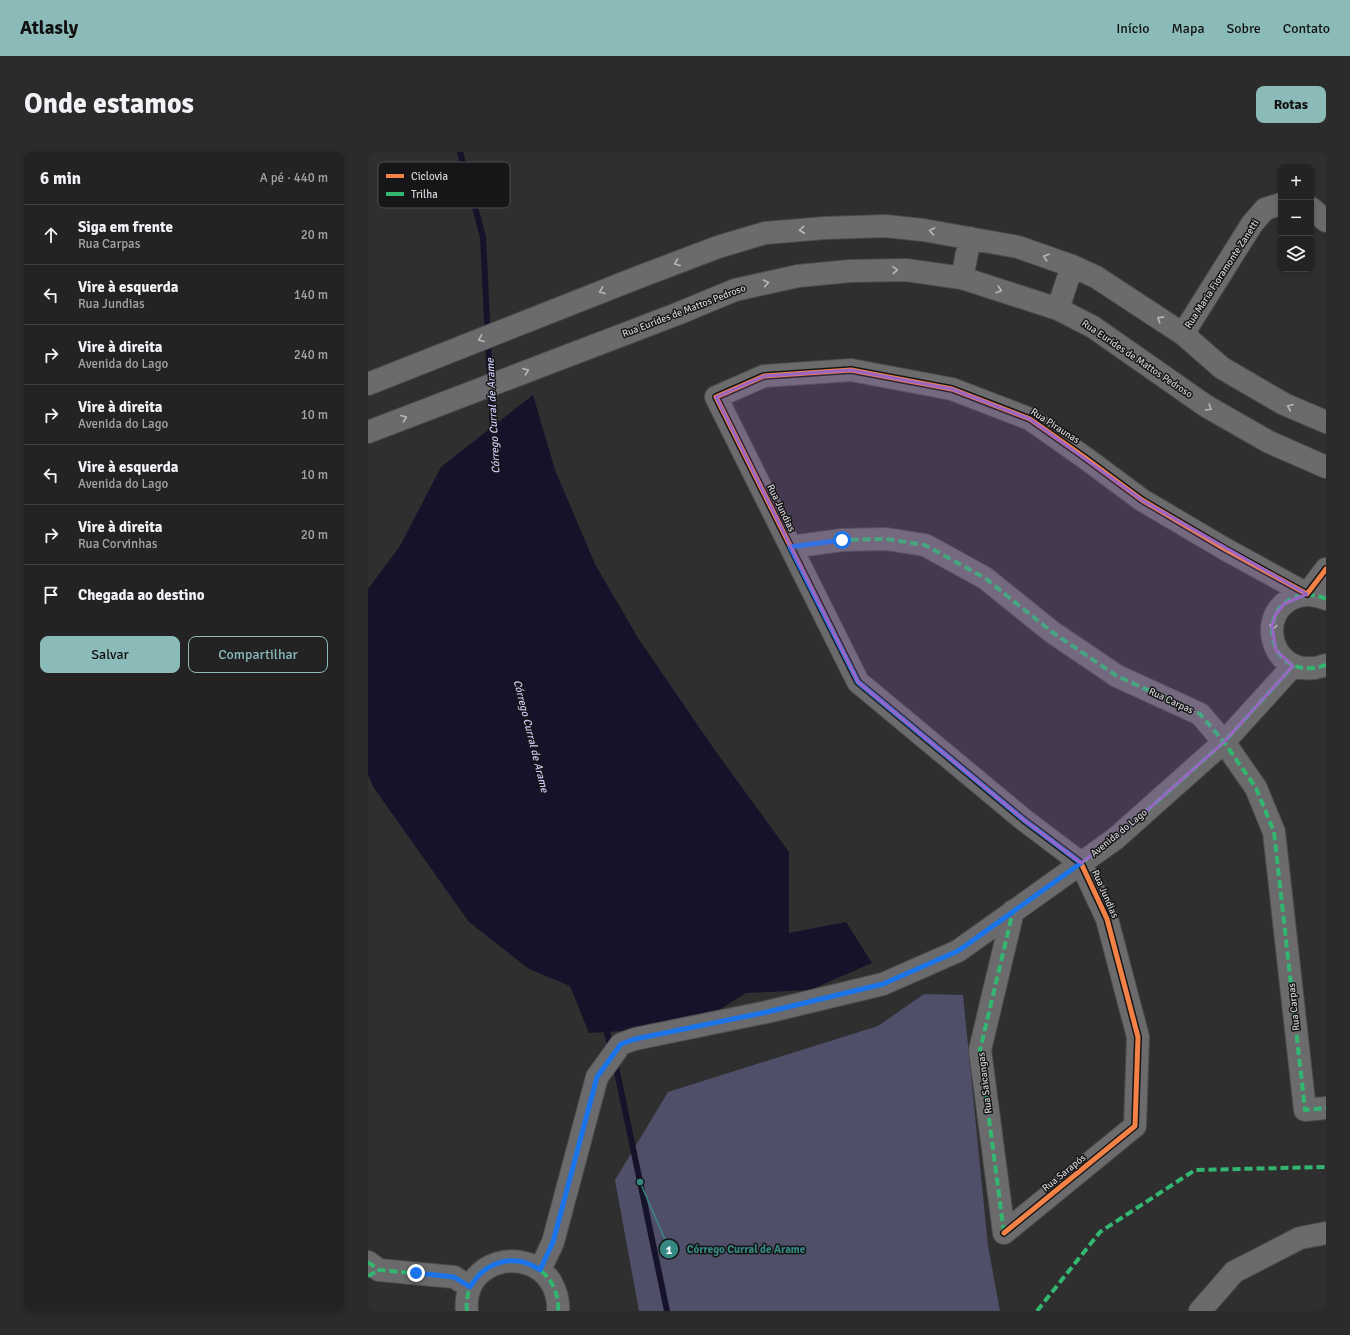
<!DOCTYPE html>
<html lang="pt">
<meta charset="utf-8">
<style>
body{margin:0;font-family:Signika,sans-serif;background:#2b2b2c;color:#f1f3f6}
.controls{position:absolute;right:12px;top:12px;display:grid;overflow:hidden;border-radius:8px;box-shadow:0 2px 6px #0003}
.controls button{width:36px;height:36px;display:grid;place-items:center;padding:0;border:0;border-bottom:1px solid #404041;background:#232324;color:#f1f3f6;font:20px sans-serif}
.stop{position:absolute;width:12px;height:12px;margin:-9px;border:3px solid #1a73e8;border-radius:50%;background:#fff}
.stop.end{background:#1a73e8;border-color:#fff;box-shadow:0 1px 4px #0008}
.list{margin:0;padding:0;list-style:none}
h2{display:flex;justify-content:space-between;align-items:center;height:52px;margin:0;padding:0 16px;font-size:17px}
h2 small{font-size:13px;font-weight:400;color:#a3a4a6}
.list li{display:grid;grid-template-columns:26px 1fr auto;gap:12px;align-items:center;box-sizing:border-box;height:60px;padding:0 16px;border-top:1px solid #404041}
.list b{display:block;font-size:15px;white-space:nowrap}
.list p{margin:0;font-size:13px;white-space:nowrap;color:#a3a4a6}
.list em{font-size:13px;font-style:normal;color:#a3a4a6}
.actions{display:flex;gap:8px;padding:12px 16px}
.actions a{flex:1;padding:9px 0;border:1px solid #8bbbb9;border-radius:8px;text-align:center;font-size:14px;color:#8bbbb9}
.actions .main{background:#8bbbb9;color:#111}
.icon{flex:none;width:22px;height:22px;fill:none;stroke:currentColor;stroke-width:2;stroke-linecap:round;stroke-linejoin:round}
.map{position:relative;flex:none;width:958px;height:1159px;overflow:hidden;border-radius:8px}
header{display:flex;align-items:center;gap:24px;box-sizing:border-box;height:56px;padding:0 20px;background:#8bbbb9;color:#111}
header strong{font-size:19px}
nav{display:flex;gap:22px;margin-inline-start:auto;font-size:14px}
.intro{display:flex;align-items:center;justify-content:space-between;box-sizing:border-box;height:96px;padding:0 24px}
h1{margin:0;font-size:28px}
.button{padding:10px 18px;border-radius:8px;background:#8bbbb9;color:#111;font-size:14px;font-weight:700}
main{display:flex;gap:24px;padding:0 24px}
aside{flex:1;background:#232324;border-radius:8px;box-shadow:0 2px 6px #0003}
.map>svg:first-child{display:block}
.forest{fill:#504f69}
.water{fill:#151229}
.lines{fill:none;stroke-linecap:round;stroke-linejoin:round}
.stream{stroke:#151229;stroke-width:6}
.minor-casing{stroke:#4c4c4d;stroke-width:24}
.minor{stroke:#6b6b6d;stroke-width:22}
.quiet{stroke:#33b770;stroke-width:4;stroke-dasharray:8 4;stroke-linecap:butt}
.cycleway-casing{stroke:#161618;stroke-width:8}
.cycleway{stroke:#f48246;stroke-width:5}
.oneway{stroke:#b8b8ba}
.route{stroke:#1a73e8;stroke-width:5}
.marked{fill:#9966c6;fill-opacity:0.2;stroke:#9966c6;stroke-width:3;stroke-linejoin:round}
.labels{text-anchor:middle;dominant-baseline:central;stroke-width:3;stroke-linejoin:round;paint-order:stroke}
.street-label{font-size:10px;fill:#d1d1d4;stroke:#161618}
.water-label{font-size:11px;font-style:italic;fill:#cbc9f7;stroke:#161618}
.key{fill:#161618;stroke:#4e4e50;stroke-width:1}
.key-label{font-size:11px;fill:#d1d1d4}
.leader{fill:none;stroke:#368882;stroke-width:1.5}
.callout-dot{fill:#368882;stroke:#161618;stroke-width:1.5}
.mark-label{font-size:12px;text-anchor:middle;font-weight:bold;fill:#fff}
.callout-label{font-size:11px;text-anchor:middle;font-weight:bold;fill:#368882;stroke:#161618;stroke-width:3;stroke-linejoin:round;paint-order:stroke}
</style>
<header>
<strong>Atlasly</strong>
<nav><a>Início</a><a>Mapa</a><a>Sobre</a><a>Contato</a></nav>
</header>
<div class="intro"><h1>Onde estamos</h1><a class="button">Rotas</a></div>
<main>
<aside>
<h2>6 min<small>A pé · 440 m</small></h2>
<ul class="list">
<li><svg class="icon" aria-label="ahead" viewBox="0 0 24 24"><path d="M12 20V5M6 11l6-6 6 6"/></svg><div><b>Siga em frente</b><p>Rua Carpas</p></div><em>20 m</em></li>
<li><svg class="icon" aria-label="left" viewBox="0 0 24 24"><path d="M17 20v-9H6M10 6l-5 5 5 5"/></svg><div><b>Vire à esquerda</b><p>Rua Jundias</p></div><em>140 m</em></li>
<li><svg class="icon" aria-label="right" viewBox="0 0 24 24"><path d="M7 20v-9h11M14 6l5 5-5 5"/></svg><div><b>Vire à direita</b><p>Avenida do Lago</p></div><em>240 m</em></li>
<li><svg class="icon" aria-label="right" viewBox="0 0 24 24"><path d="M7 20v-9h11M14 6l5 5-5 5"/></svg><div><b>Vire à direita</b><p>Avenida do Lago</p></div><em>10 m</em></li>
<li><svg class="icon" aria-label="left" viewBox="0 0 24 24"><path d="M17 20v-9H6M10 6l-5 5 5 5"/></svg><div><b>Vire à esquerda</b><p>Avenida do Lago</p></div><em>10 m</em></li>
<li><svg class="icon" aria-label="right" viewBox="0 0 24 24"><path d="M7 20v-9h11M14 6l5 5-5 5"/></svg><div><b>Vire à direita</b><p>Rua Corvinhas</p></div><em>20 m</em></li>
<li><svg class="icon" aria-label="arrive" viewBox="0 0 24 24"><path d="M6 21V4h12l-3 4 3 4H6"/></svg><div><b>Chegada ao destino</b></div></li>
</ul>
<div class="actions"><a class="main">Salvar</a><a>Compartilhar</a></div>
</aside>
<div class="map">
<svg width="958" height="1159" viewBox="0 0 958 1159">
<rect width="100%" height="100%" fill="#2f2f30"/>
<path class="forest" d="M556,842L595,843L620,1094L632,1159H271L247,1028L300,940L510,874Z"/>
<path class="water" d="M165,243L187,318L227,412L270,486L346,597L421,700V781L478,770L504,811L442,838L378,841L324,875L221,881L202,834L161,817L101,770L6,636L0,623V437L32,394L73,315Z"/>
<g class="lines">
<path class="stream" d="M92,0L115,85L122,229
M123,238L125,283
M237,873L243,897
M247,910L299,1159"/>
<g class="minor-casing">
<path id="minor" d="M943,56L958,69
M594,126L602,86
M690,157L704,114
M815,182L884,72L897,57L913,52
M0,232L271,125L350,95L397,81L457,76L517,74L555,78L650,95L704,114L728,125L815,182L854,216L916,252L958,270
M0,280L309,162L367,138L430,124L482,119L538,118L594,126L690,157L725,175L838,254L901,290L958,315
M423,395L474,388L518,387L557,393L617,426L684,480L749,524L832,562L856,590L888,636L906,680L937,958L958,956
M958,447C949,443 941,442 931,444C884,456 902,533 958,513
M636,1081L767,974L770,885L739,767L713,711L656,668L490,530L348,245L396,224L483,218L584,237L662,267L716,305L774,348L857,397L939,442L958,417
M636,1081L612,898L645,759
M0,1110L11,1118L86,1125L102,1135
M172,1118L185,1090L229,925L253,892L267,887L399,860L515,832L590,799L747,687L856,590L925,514
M99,1159C98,1151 99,1143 102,1135C117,1103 164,1100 183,1130C188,1139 191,1148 190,1159
M832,1159L866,1120L932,1086L958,1081"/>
</g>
<use href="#minor" class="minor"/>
<path class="quiet" d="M423,395L474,388L518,387L557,393L617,426L684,480L749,524L832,562L856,590L888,636L906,680L937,958L958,956
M958,447C949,443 941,442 931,444C884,456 902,533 958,513
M636,1081L612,898L645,759
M0,1110L11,1118L86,1125L102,1135
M172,1118L185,1090L229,925L253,892L267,887L399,860L515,832L590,799L747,687L856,590L925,514
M0,1124L11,1118
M99,1159C98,1151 99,1143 102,1135C117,1103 164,1100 183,1130C188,1139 191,1148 190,1159
M669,1159L732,1080L827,1018L958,1015"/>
<g class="cycleway-casing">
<path id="cycleway" d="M636,1081L767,974L770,885L739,767L713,711L656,668L490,530L348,245L396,224L483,218L584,237L662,267L716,305L774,348L857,397L939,442L958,417"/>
</g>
<use href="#cycleway" class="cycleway"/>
</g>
<defs><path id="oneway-chevron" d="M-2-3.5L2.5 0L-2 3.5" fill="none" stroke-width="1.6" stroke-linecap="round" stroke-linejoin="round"/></defs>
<g class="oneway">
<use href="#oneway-chevron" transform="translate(434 78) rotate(174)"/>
<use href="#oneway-chevron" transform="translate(564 79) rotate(-169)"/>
<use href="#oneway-chevron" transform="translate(678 105) rotate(-161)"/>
<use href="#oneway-chevron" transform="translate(309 111) rotate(159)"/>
<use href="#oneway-chevron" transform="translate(527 118) rotate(-2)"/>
<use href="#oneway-chevron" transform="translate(398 131) rotate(-12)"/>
<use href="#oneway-chevron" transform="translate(631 138) rotate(18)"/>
<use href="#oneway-chevron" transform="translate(234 139) rotate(159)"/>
<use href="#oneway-chevron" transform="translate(792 167) rotate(-147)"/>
<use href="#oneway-chevron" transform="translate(113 187) rotate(159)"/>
<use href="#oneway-chevron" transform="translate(158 219) rotate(-21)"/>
<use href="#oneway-chevron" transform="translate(922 255) rotate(-157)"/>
<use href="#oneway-chevron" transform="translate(841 256) rotate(31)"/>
<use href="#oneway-chevron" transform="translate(36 266) rotate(-21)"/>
<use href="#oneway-chevron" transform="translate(905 475) rotate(97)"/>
</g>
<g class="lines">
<path class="route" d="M48,1121L86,1125L102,1135C105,1131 108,1126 112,1122C129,1106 153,1104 172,1118L185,1090L229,925L253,892L267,887L399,860L515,832L590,799L713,711L656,668L490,530L422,395L474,388"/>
</g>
<path class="marked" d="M483,218L584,237L662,267L774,348L939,442L916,452L908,462L904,474L908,498L925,514L856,590L747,687L713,711L656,668L490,530L348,245L396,224Z"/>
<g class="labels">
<g class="street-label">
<text transform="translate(854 122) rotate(-57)">Rua Maria Fioramonte Zanetti</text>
<text transform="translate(316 159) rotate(-21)">Rua Eurídes de Mattos Pedroso</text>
<text transform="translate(769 207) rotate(34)">Rua Eurídes de Mattos Pedroso</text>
<text transform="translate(687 274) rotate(33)">Rua Piraunas</text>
<text transform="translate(413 356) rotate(64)">Rua Jundias</text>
<text transform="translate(803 549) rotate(25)">Rua Carpas</text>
<text transform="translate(751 681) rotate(-39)">Avenida do Lago</text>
<text transform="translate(737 742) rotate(66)">Rua Jundias</text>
<text transform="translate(926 855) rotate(-96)">Rua Carpas</text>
<text transform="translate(617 931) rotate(-97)">Rua Saicangas</text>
<text transform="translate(696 1021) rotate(-39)">Rua Sarapós</text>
</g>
<g class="water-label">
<text transform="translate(125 264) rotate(-93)">Córrego Curral de Arame</text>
<text transform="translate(163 584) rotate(76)">Córrego Curral de Arame</text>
</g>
</g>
<rect x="10" y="10" width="132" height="46" rx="6" class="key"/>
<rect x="18" y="22" width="18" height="4" fill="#f48246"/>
<rect x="18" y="40" width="18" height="4" fill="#33b770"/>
<g class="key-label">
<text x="43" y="28">Ciclovia</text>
<text x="43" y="46">Trilha</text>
</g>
<path class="leader" d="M272 1030L301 1097"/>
<g class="callout-dot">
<circle cx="272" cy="1030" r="4"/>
<circle cx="301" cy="1097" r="10"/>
</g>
<g class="mark-label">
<text x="301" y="1102">1</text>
</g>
<g class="callout-label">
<text x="378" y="1101">Córrego Curral de Arame</text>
</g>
</svg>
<div class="controls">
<button>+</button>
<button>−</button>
<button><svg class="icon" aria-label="layers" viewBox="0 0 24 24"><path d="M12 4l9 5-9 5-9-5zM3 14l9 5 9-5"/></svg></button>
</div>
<div class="stop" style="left:474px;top:388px"></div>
<div class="stop end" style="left:48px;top:1121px"></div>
</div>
</main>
